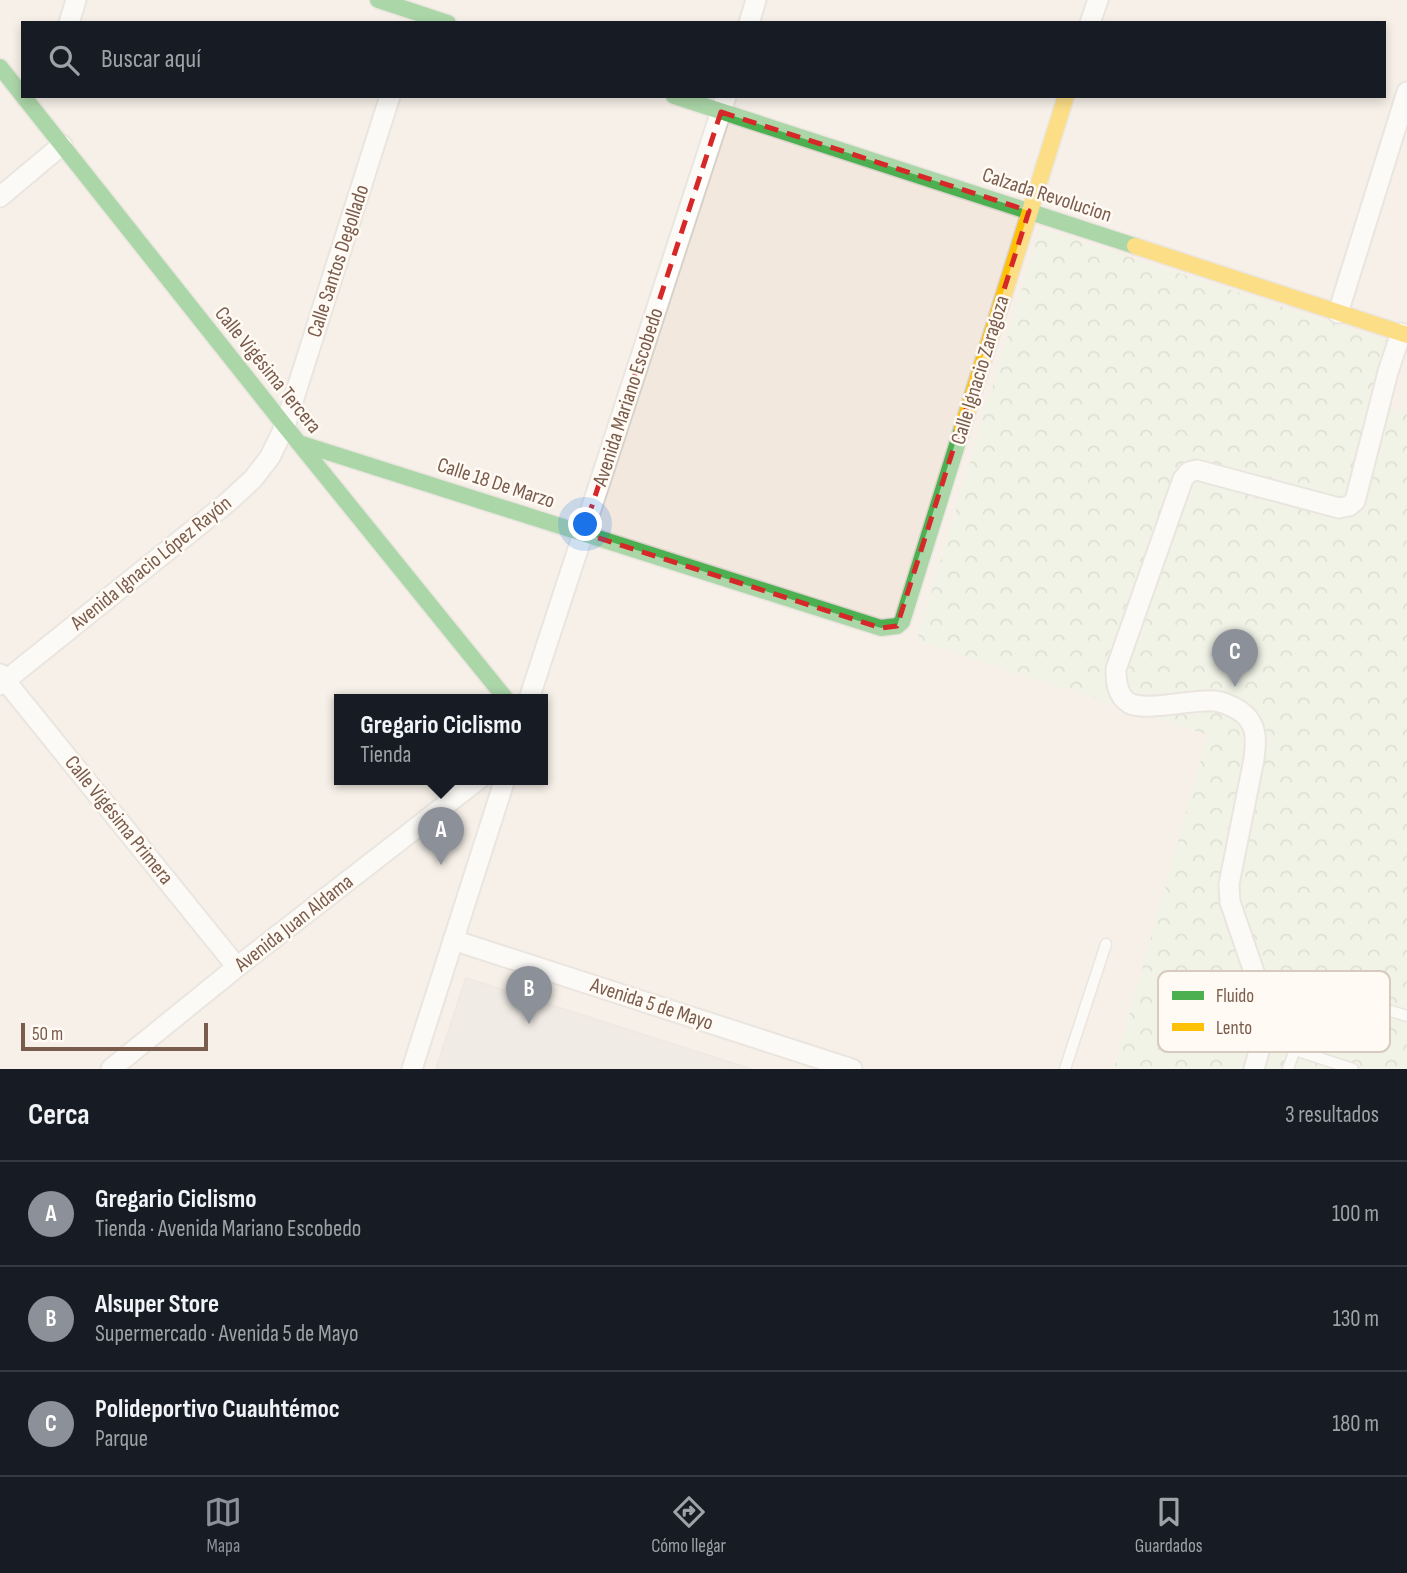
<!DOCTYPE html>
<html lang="es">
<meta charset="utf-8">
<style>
body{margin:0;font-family:"Sofia Sans Condensed",sans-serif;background:#242831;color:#f1f3f6}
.scale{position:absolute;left:21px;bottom:18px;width:187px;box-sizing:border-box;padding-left:7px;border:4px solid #7a5c4d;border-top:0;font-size:19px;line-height:24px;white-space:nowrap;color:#7a5c4d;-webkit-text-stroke:5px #fffaf3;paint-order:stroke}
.you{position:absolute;left:586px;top:525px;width:24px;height:24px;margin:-18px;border:5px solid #fff;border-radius:50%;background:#1a73e8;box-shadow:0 0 0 10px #1a73e833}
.badge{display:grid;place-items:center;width:46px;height:46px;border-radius:50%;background:#8c9099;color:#fff;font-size:23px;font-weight:700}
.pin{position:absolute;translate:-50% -58px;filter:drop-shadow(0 2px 4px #0008)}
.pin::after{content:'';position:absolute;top:37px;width:24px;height:21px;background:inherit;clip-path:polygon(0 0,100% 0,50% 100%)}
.popup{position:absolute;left:334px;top:694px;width:214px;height:91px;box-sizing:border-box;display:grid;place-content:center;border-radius:0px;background:#171b24;filter:drop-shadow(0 2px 5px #0005);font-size:23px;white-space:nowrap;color:#9ea1a6}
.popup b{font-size:26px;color:#f1f3f6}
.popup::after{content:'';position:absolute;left:50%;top:100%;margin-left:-14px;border:14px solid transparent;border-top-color:#171b24}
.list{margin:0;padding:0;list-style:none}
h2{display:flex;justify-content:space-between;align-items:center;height:91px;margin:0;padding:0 28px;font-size:30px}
h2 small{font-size:23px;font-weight:400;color:#9ea1a6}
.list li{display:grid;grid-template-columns:46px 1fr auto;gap:21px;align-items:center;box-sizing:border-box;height:105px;padding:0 28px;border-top:2px solid #363941}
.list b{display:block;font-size:26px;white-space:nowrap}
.list p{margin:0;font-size:23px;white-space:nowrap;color:#9ea1a6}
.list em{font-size:23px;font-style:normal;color:#9ea1a6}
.icon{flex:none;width:38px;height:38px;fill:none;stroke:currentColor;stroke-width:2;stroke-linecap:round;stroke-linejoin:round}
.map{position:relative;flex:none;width:1407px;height:1069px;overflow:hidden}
.search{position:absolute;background:#171b24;box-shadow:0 4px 10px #0003;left:21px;right:21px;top:21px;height:77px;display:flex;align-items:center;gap:18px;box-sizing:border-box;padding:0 24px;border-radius:0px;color:#9ea1a6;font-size:26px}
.sheet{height:406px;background:#171b24}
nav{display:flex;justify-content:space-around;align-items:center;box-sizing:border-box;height:98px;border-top:2px solid #363941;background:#171b24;font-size:19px;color:#9ea1a6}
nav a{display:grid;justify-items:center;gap:4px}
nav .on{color:#8c9099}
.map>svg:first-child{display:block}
.residential{fill:#f2e8de;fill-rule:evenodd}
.park{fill:url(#park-crowns)}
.building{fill:#e6ded7;stroke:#e2d8d2;stroke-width:2}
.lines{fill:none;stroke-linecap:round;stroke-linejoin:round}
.lane-casing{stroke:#d7d1cb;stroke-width:13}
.street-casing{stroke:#d7d1cb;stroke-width:23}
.fast-casing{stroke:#d9d2cb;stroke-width:19}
.slow-casing{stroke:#d9d2cb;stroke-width:19}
.lane{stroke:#fefefd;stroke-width:10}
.street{stroke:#fefefd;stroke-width:19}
.fast{stroke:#4caf50;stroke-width:16}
.slow{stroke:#ffc107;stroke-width:16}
.marked{fill:none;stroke:#d62828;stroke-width:5;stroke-dasharray:14 9;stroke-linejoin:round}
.labels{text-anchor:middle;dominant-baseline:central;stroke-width:5;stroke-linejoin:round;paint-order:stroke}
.street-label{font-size:21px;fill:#7a5c4d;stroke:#fffaf3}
.key{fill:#fffaf3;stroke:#d7cbc1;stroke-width:2}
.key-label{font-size:19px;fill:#7a5c4d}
</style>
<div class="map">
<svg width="1407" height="1069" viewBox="0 0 1407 1069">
<defs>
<pattern id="park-crowns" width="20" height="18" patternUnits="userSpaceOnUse" patternTransform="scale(1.75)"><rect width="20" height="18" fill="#e7f0db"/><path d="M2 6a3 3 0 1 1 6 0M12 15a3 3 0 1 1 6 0" fill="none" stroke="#c0c6b4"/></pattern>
</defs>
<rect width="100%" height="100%" fill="#f9f5f0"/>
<path class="residential" d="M0,0H1407V1069H0ZM23,23H1384V96H23ZM340,699H542V779H340Z"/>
<path class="park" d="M1040,228L1407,347L1387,407L1407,413V1069H1114L1208,735L917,640Z"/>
<path class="building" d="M466,978L751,1069H436Z"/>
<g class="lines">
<g class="lane-casing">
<path id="lane" d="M1295,1050L1353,1069
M1065,1069L1106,944
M1288,1069L1315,993L1320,989L1407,1016"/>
</g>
<g class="street-casing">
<path id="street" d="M69,23L76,0
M749,23L756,0
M1090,23L1098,0
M0,197L62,145
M1338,313L1407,92
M0,674L237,967
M0,685L228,502L253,479L270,457L285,426L390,96
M529,699L726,96
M453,940L852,1069
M111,1069L237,967L479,779
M412,1069L505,779
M1254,1069L1267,1023L1263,998L1230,902L1229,884L1254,759C1255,749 1257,737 1253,727C1250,720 1246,715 1240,711C1232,706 1223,702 1215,701C1192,699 1146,712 1129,703C1117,696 1116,681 1116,669L1183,479L1189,472L1197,470L1339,508L1349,506L1355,501L1388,372L1401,333"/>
</g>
<g class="fast-casing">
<path id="fast" d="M378,0L448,23
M0,67L285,426L506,699
M674,96L1135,246
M299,443L881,628L897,626L902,622L962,429"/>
</g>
<g class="slow-casing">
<path id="slow" d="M1135,246L1407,335
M962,429L1066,96"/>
</g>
<use href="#lane" class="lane"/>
<use href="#street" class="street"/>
<use href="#fast" class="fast"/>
<use href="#slow" class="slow"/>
</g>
<path d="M0 0H1407V1069H0ZM721,112L1029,211L897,626L881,628L583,533Z" fill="#f9f5f0" fill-opacity=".55" fill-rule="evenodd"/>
<path class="marked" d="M721,112L1029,211L897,626L881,628L583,533Z"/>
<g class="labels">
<g class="street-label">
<text transform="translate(1047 195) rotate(18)">Calzada Revolucion</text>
<text transform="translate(338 261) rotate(-72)">Calle Santos Degollado</text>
<text transform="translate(268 370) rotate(51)">Calle Vigésima Tercera</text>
<text transform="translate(980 370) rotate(-73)">Calle Ignacio Zaragoza</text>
<text transform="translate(628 397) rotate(-72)">Avenida Mariano Escobedo</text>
<text transform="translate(496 483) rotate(18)">Calle 18 De Marzo</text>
<text transform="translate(151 563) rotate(-39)">Avenida Ignacio López Rayón</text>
<text transform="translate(119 820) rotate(51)">Calle Vigésima Primera</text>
<text transform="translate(294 923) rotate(-38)">Avenida Juan Aldama</text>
<text transform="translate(652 1004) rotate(18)">Avenida 5 de Mayo</text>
</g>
</g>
<rect x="1158" y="971" width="232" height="81" rx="10" class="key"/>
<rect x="1172" y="991" width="32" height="9" fill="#4caf50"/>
<rect x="1172" y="1023" width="32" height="8" fill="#ffc107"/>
<g class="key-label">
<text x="1216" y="1002">Fluido</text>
<text x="1216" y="1034">Lento</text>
</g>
</svg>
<div class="scale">50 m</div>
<div class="you"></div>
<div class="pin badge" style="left:441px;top:865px">A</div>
<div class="popup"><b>Gregario Ciclismo</b>Tienda</div>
<div class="pin badge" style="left:529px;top:1024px">B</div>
<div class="pin badge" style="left:1235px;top:687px">C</div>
<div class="search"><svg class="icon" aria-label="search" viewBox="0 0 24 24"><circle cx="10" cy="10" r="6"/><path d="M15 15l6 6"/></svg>Buscar aquí</div>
</div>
<section class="sheet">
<h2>Cerca<small>3 resultados</small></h2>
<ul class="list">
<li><span class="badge">A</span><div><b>Gregario Ciclismo</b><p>Tienda · Avenida Mariano Escobedo</p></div><em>100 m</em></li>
<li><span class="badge">B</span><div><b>Alsuper Store</b><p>Supermercado · Avenida 5 de Mayo</p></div><em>130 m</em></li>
<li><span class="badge">C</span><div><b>Polideportivo Cuauhtémoc</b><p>Parque</p></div><em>180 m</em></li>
</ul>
</section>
<nav>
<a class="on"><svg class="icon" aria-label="map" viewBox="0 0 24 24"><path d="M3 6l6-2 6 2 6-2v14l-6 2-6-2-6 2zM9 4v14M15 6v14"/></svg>Mapa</a>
<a><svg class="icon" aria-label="directions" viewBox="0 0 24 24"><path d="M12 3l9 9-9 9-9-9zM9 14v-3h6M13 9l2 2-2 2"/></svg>Cómo llegar</a>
<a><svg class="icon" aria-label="saved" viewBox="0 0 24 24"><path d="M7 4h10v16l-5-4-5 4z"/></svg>Guardados</a>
</nav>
